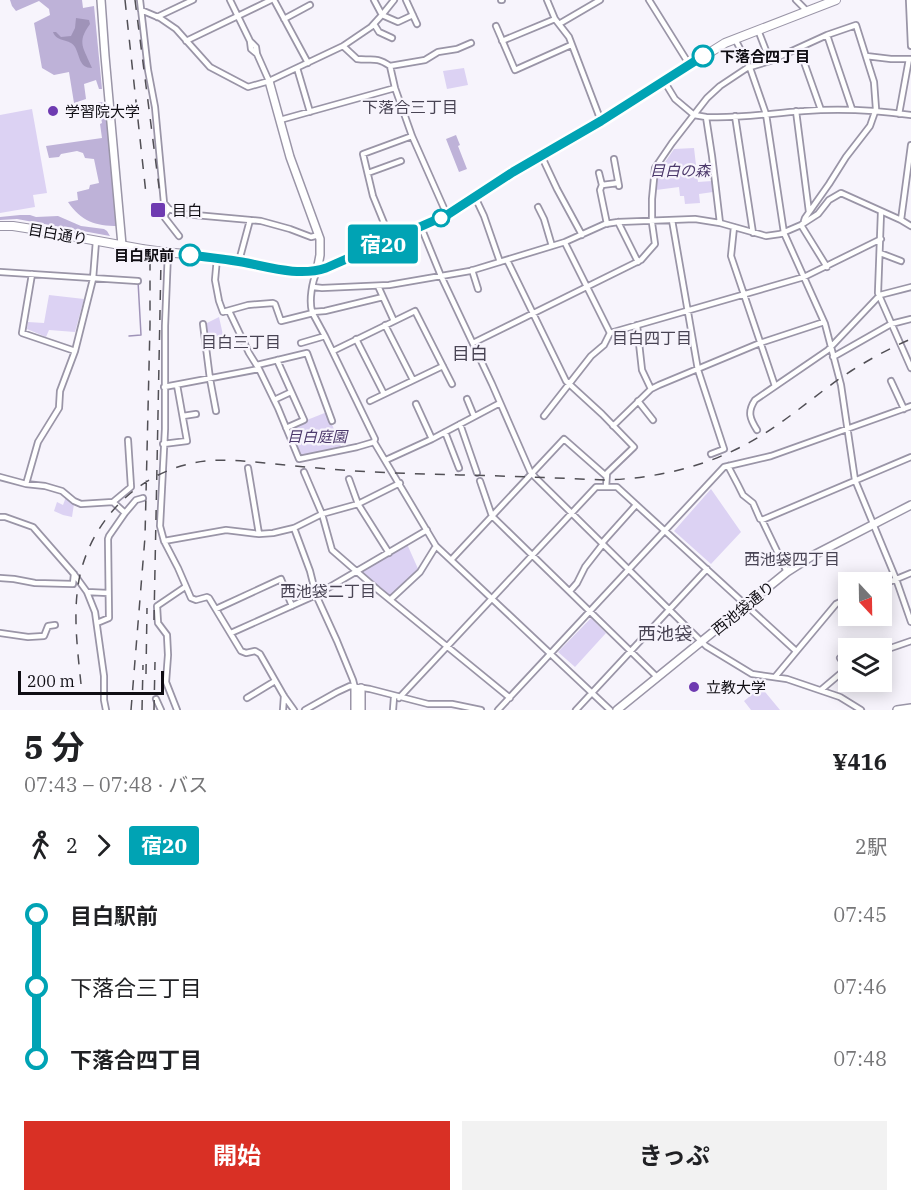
<!DOCTYPE html>
<html lang="ja">
<meta charset="utf-8">
<style>
body{margin:0;font-family:"IBM Plex Serif","Noto Sans JP",serif;background:#f2f2f2;color:#202124;height:100vh;display:flex;flex-direction:column;font-size:22px;white-space:nowrap}
*{box-sizing:border-box;margin:0}
p{font-size:20px;color:#757577}
.icon{flex:none;width:33px;height:33px;fill:none;stroke:currentColor;stroke-width:2;stroke-linecap:round;stroke-linejoin:round}
.map{position:relative;height:710px;overflow:hidden}
.details{display:flex;flex-direction:column;background:#fff;flex:1}
.details>*{flex:none}
.badge{padding:0 12px;border-radius:4px;font-size:21px;line-height:39px}
.needle{width:39px;rotate:158deg}
.controls{position:absolute;left:838px;top:572px;display:grid;gap:12px}
.controls a{display:grid;place-items:center;width:54px;height:54px;border-radius:0px;background:#fff;box-shadow:0 3px 15px #0003;font-size:30px}
.scale{position:absolute;left:18px;bottom:15px;width:146px;box-sizing:border-box;padding-left:6px;border:3px solid #0f0d13;border-top:0;font-size:16px;line-height:21px;white-space:nowrap;color:#0f0d13;-webkit-text-stroke:4px #f7f4fc;paint-order:stroke}
.map>.badge{position:absolute;translate:-50% -50%;box-shadow:0 0 0 3px #fff}
.legs{display:flex;align-items:center;gap:9px;height:66px;padding:0 24px;font-size:20px}
.legs p{margin-inline-start:auto}
.summary{display:flex;align-items:center;justify-content:space-between;height:102px;padding:0 24px}
h1{font-size:33px;font-weight:700;line-height:45px}
.button{display:flex;gap:12px;margin-top:auto;padding:12px 24px}
.button a{flex:1;height:69px;border-radius:0px;background:#d93025;color:#fff;font-size:24px;font-weight:700;line-height:69px;text-align:center}
.button a+a{background:#f2f2f2;color:#202124}
ul{padding:0 24px;list-style:none}
li{display:flex;align-items:center;gap:21px;height:72px;font-size:22px}
li i{display:grid;place-items:center;width:9px;height:100%;margin:0 8px;background:currentColor}
li i::after{content:'';width:15px;height:15px;margin:-8px;border:4px solid;border-radius:50%;background:#fff}
li p{margin-inline-start:auto}
li:first-child i{background:linear-gradient(#0000 50%,currentColor 0)}
li:last-child i{background:linear-gradient(currentColor 50%,#0000 0)}
.map>svg:first-child{display:block}
</style>
<div class="map">
<svg width="911" height="710" viewBox="0 0 911 710">
<rect width="100%" height="100%" fill="#f7f4fc"/>
<path fill="#dcd2f3" d="M464,68L468,85L447,89L443,71Z
M32,109L47,193L33,195L35,207L0,213V115Z
M694,148L698,182L712,181L713,192L699,194L700,203L685,204L684,196H680L679,187L656,190L657,174L674,149Z
M49,295L84,299L75,332L49,330L46,337L27,329L28,322L44,323Z
M219,317L223,335L207,339L205,324Z
M327,412L342,449L299,458L287,428Z
M711,489L741,532L711,564L674,531Z
M66,497L74,504L72,517L63,515L54,511L57,502L63,505Z
M407,544L419,571L390,597L359,572Z
M591,618L606,633L575,667L558,652Z
M761,687L780,710H751L744,701Z"/>
<path fill="#beb2d8" d="M10,0H82L83,8L94,6L102,89H99L96,80L84,84L86,99L74,103L69,72L54,75L42,68L34,23L50,15L49,9L39,1L16,11L12,6Z
M103,102L108,125L118,226C95,226 81,221 68,202L78,200L77,192L89,189L90,185L99,183L94,159L85,158L83,153L77,151L61,154L59,157L49,158L46,146L102,138L100,124L102,123L99,106L97,103Z
M456,135L460,145L458,146L467,169L459,172L446,139Z
M20,215H30L36,217L58,216L81,226L104,229L107,231L110,236L17,219L0,220V217Z"/>
<path fill="#9f93b8" d="M76,18L89,20L90,24C76,43 84,48 92,68C79,68 80,56 75,47C70,38 57,43 53,32H56L61,37L71,36L75,28Z"/>
<g fill="none" stroke-linecap="round" stroke-linejoin="round">
<path stroke="#9f93b8" stroke-width="1.5" d="M129,336L141,335L138,281"/>
<defs>
<path id="street" d="M140,0L148,70L155,107L164,203L169,209L184,214L261,221L290,229L311,237L319,235
M230,0L250,41
M274,0L308,63
M374,0L382,15L398,22L413,15
M406,0L417,24
M501,0H502
M547,0L555,19L569,37L601,121
M649,0L689,64
M796,0L807,11
M909,0L911,46
M141,10L160,18L176,29L210,67L248,87L269,81L343,46L371,27L382,15L394,0
M157,17L193,0
M284,19L310,5
M374,24L379,32L392,38
M559,24L600,0
M496,26L515,70L571,45
M758,30L770,61
M827,35L852,109
M735,39L750,68L766,114L784,233L825,324L841,385L855,480L896,579L911,622
M186,41L271,0
M502,41L555,19
M343,46L357,59C372,61 375,56 390,66L425,60L438,52L457,49L471,43
M799,48L821,110
M257,54L251,49L250,41L256,47L257,54L269,81
M866,56L891,59H911
M390,66L395,88L412,136L447,215
M297,68L310,112
M664,81L675,99L694,115L706,117L712,156L720,223
M796,111L809,212
M899,114L909,59
M735,116L753,233
M706,117C738,119 771,113 804,111C840,108 875,110 911,115
M280,120L395,88
M541,155L557,189L582,235
M614,159L619,186
M368,173L401,161
M599,173L602,185L600,190L607,224
M602,185L618,183
M475,197L484,216L500,262
M538,207L544,219L552,246
M169,209L165,214V218L179,236
M881,212L878,293L911,368
M672,220L698,370L724,449L711,454
M901,220L911,145
M618,222L638,262
M801,225L827,267
M421,227L441,276L492,384L530,471L535,477L706,646L752,674L787,679L840,697L861,710
M734,227L731,256L775,386
M391,240L373,196L363,154L412,136
M565,243L610,333
M168,252L165,326V429L160,526L164,541L178,568L191,598L196,600L207,597L209,598L241,651L246,653L255,651L260,654L284,696L294,710
M880,253L901,261
M217,258L215,280L219,301L223,312L248,305L273,303L275,304L281,321L313,313
M507,260L566,381L602,414L634,447L607,473L606,487
M239,261L250,220
M472,270L478,289
M317,271C312,282 309,300 312,312L325,336L375,439L374,442L436,546L610,710
M0,272L138,281
M32,274L22,333L75,351
M378,286L394,321
M313,287L322,288L389,285L470,271L565,242L605,224L618,222L695,219L720,223L766,236L780,234L801,225L818,214L829,200L841,193L901,220L911,226
M229,311L249,353L259,369L278,408L299,459L357,447L374,442
M312,312L325,311L383,297
M203,324L210,379L216,411
M385,325L413,380
M637,325L642,370L651,389
M610,333L804,277L881,239
M356,339L384,394
M301,343L325,336
M473,343L641,260L655,244L652,223V199L655,168L672,143L707,98L720,86L747,68L770,61L827,35L856,25L874,82L876,109L870,126L846,157L829,184L805,218L804,221V223
M333,351L415,311L452,384
M833,357L891,324L911,319
M277,360L304,420L286,428
M257,365L307,353L332,421
M891,381L904,409
M164,387L259,369
M467,399L474,416
M274,400L291,392
M370,401L443,366
M638,401L653,420
M416,404L432,439
M183,416L196,414
M544,416L591,356L604,345L610,333
M460,424L477,473
M613,426L651,389L659,385L760,343L824,322
M757,430C750,419 747,412 755,400L828,350L880,295L911,287
M445,432L459,468
M163,444L187,441L177,385
M386,460L432,439L500,403
M728,466L738,485L743,495L753,503L760,519L762,520L787,572
M248,468L259,534
M304,472L322,514L332,550L378,590L510,698
M0,477L26,484L45,486L62,491L74,501L81,504L113,502L131,487L128,440
M349,479L358,504L389,553
M480,481L492,516L657,677
M26,484L38,442L59,408L60,391L75,351L93,279L96,241
M125,513L136,500L143,498
M0,517H5L33,527L74,574L87,592L95,612L104,676V700L106,710
M762,520L911,457
M294,528L310,571L316,595L337,641L353,680L355,688
M164,541L226,530L259,534L273,533L294,528L322,514L358,504L400,483
M602,543L636,505
M451,560L564,439L606,476
M0,578L14,579L35,583L73,584L74,574
M882,585L911,573
M570,591L577,583L585,567L603,544
M87,592L108,593
M391,599L420,572L436,546
M216,609L281,579L292,606
M97,623L109,618L108,539L109,536L125,513L113,502
M0,633L28,637L44,636L48,626L55,625
M231,633L316,595L427,530
M882,651L911,641
M775,677L836,604L849,598
M821,690L847,668L840,658
M247,698L275,681
M399,698L596,487H617L796,651
M156,699L161,710
M177,710L166,682L168,655L167,635L158,623L157,606L185,587
M283,710L284,696
M305,710L337,692L350,686L370,689L428,704H452L481,710
M393,710L394,697
M498,710L724,467L771,456L911,406
M576,710L707,569"/>
<path id="secondary" d="M101,0L105,56L122,245
M269,81L290,157L320,239V255L317,271
M355,710V688
M361,710V688
M617,710L787,572L812,556L911,505
M897,710L911,708"/>
<path id="primary" d="M0,226H13L32,229L142,249
M164,252C189,254 214,257 238,261C267,266 297,278 326,268L447,215L513,172L601,121L725,43L836,0"/>
</defs>
<use href="#street" stroke="#9a95a7" stroke-width="8"/>
<use href="#secondary" stroke="#9a95a7" stroke-width="10"/>
<use href="#primary" stroke="#9a95a7" stroke-width="10"/>
<use href="#street" stroke="#fff" stroke-width="4.5"/>
<use href="#secondary" stroke="#fff" stroke-width="7"/>
<use href="#primary" stroke="#fff" stroke-width="8"/>
<path stroke="#514f55" stroke-width="1.5" stroke-dasharray="10 10" stroke-linecap="butt" d="M125,0L146,194
M135,0L160,195
M154,620L161,260
M146,674L147,608
M81,684C78,655 74,623 77,594C83,526 138,468 206,461C225,459 245,461 265,463C295,466 325,469 355,471C390,473 425,474 460,475C509,476 557,478 606,480C661,478 714,465 762,435C793,416 820,391 851,371C870,359 890,348 911,339
M131,710L145,537L150,325V258
M142,710L143,665
M154,710L155,662"/>
<defs>
<path id="primary-bridge" d="M142,249L164,252"/>
</defs>
<use href="#primary-bridge" stroke="#9a95a7" stroke-width="10" stroke-linecap="butt"/>
<use href="#primary-bridge" stroke="#fff" stroke-width="8"/>
</g>
<g fill="none" stroke-linecap="round" stroke-linejoin="round">
<defs>
<path id="line-1" d="M190,255C207,257 224,259 242,262C269,267 299,277 326,268L447,215L513,172L601,121L703,56"/>
</defs>
<use href="#line-1" stroke="#fff" stroke-width="14"/>
<use href="#line-1" stroke="#00a3b4" stroke-width="9"/>
</g>
<g fill="#fff" stroke="#00a3b4" stroke-width="3">
<circle cx="703" cy="56" r="10"/>
<circle cx="441" cy="218" r="8"/>
<circle cx="190" cy="255" r="10"/>
</g>
<g fill="#6e3ab1" stroke="#f7f4fc" stroke-width="2">
<circle cx="53" cy="111" r="6"/>
<rect x="150" y="202" width="16" height="16" rx="3"/>
<circle cx="694" cy="687" r="6"/>
</g>
<g text-anchor="middle" dominant-baseline="central" stroke-width="4.5" stroke-linejoin="round" paint-order="stroke">
<g font-size="15" font-weight="bold" fill="#0f0d13" stroke="#f7f4fc" text-anchor="start">
<text x="720" y="56">下落合四丁目</text>
<text x="174" y="255" text-anchor="end">目白駅前</text>
</g>
<g font-size="15" fill="#0f0d13" stroke="#f7f4fc" text-anchor="start">
<text x="65" y="111">学習院大学</text>
<text x="172" y="210">目白</text>
<text x="706" y="687">立教大学</text>
</g>
<g font-size="15" font-style="italic" fill="#4c396b" stroke="#f7f4fc">
<text x="680" y="170">目白の森</text>
<text x="317" y="436">目白庭園</text>
</g>
<g font-size="15" fill="#0f0d13" stroke="#f7f4fc">
<text transform="translate(58 234) rotate(10)">目白通り</text>
<text transform="translate(743 608) rotate(-39)">西池袋通り</text>
</g>
<g font-size="16" fill="#494454" stroke="#f7f4fc">
<text x="410" y="107">下落合三丁目</text>
<text x="652" y="338">目白四丁目</text>
<text x="241" y="342">目白三丁目</text>
<text x="792" y="559">西池袋四丁目</text>
<text x="328" y="591">西池袋二丁目</text>
</g>
<g font-size="18" fill="#494454" stroke="#f7f4fc">
<text x="470" y="353">目白</text>
<text x="665" y="633">西池袋</text>
</g>
</g>
</svg>
<div class="controls">
<a><svg class="needle" viewBox="-14 -14 28 28"><path d="M0-13l5 13h-10z" fill="#e53935"/><path d="M0 13l5-13h-10z" fill="#757577"/></svg></a>
<a><svg class="icon" aria-label="layers" viewBox="0 0 24 24"><path d="M12 4l9 5-9 5-9-5zM3 14l9 5 9-5"/></svg></a>
</div>
<div class="scale">200 m</div>
<b class="badge" style="left:383px;top:244px;background:#00a3b4;color:#fff">宿20</b>
</div>
<section class="details">
<div class="summary"><div><h1>5 分</h1><p>07:43 – 07:48 · バス</p></div><b>¥416</b></div>
<div class="legs"><svg class="icon" aria-label="walk" viewBox="0 0 24 24"><circle cx="13" cy="4" r="2"/><path d="M13 8l-2 6 4 7M11 14l-3 7M7 12l3-4h3l4 4"/></svg>2<svg class="icon" aria-label="forward" viewBox="0 0 24 24"><path d="M9 5l7 7-7 7"/></svg><b class="badge" style="background:#00a3b4;color:#fff">宿20</b><p>2駅</p></div>
<ul>
<li><i style="color:#00a3b4"></i><b>目白駅前</b><p>07:45</p></li>
<li><i style="color:#00a3b4"></i><span>下落合三丁目</span><p>07:46</p></li>
<li><i style="color:#00a3b4"></i><b>下落合四丁目</b><p>07:48</p></li>
</ul>
<div class="button"><a>開始</a><a>きっぷ</a></div>
</section>
